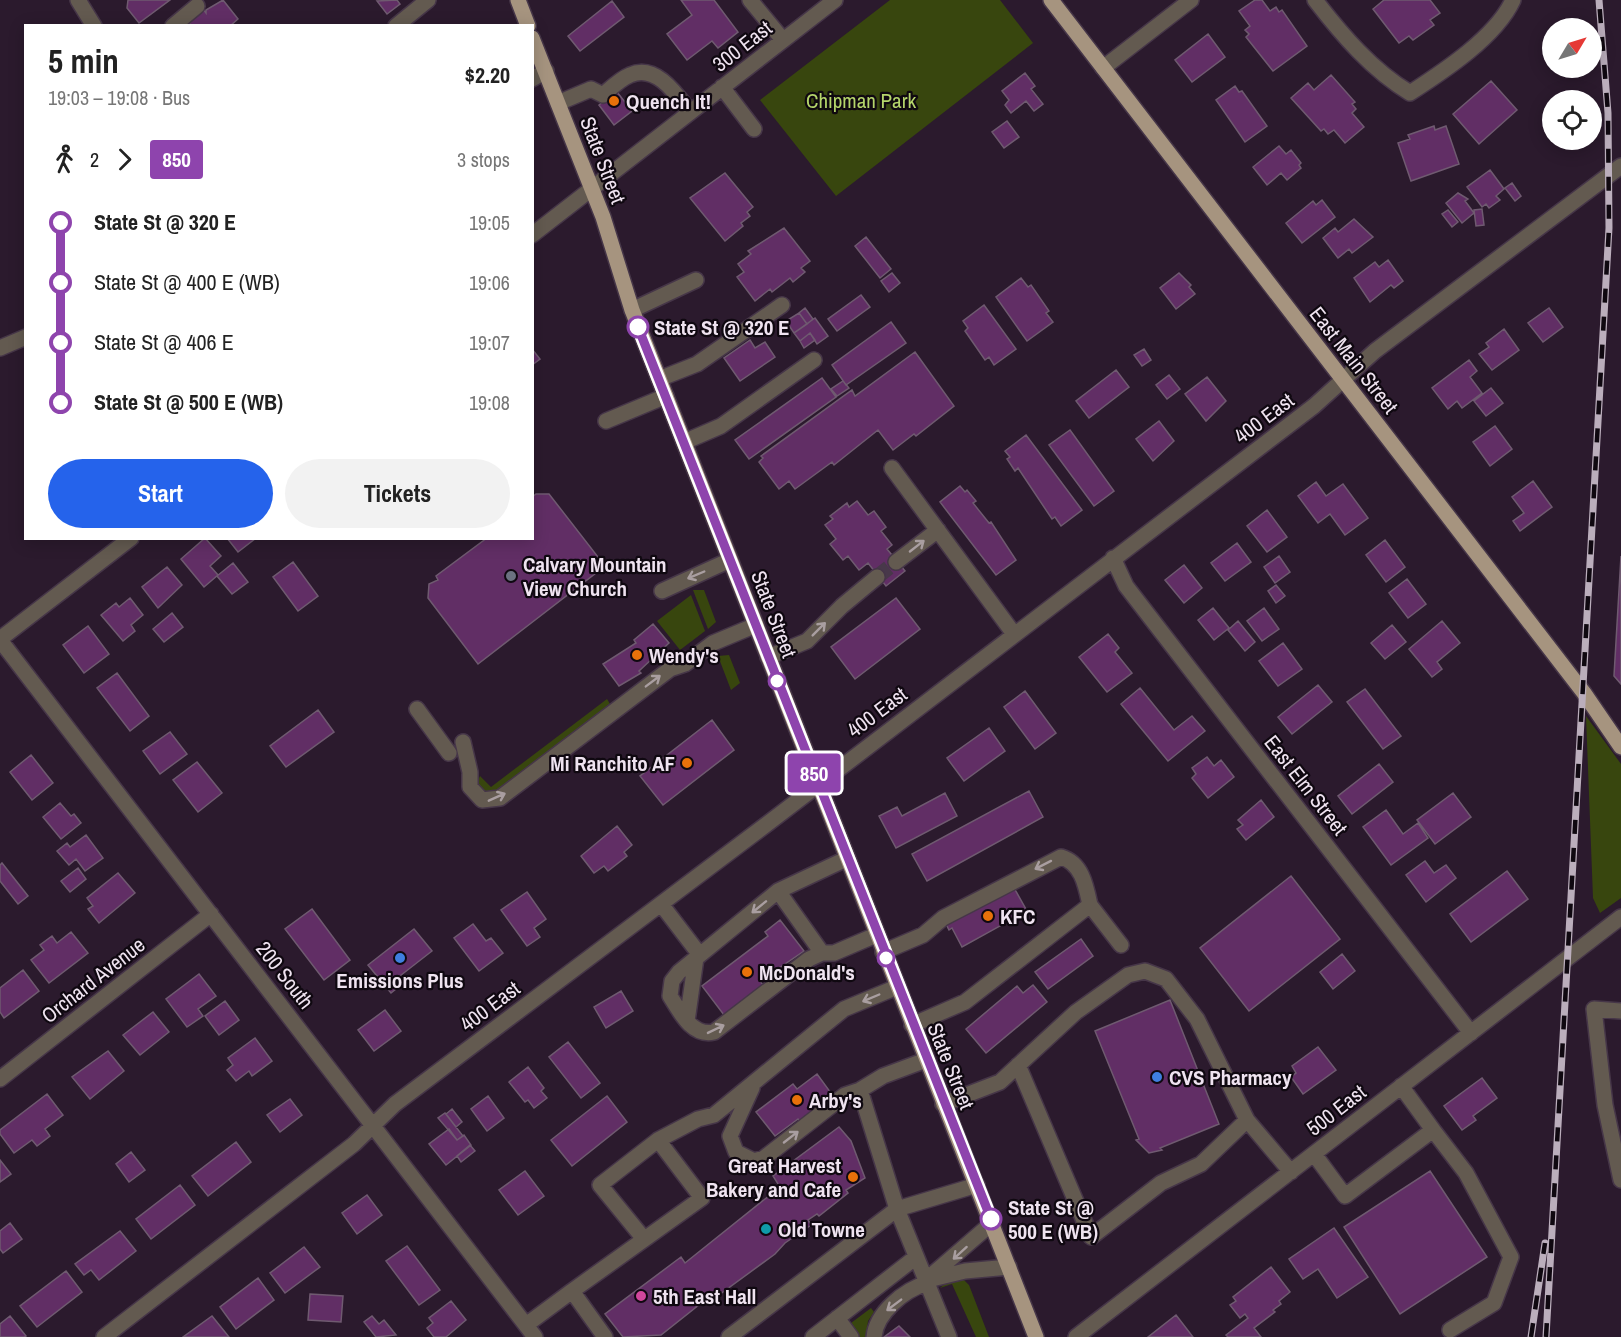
<!DOCTYPE html>
<meta charset="utf-8">
<style>
body{margin:0;font-family:"Archivo Narrow",sans-serif;background:#f2f2f2;color:#222;height:100vh;display:flex;flex-direction:column;font-size:22px;white-space:nowrap}
*{box-sizing:border-box;margin:0}
p{font-size:20px;color:#767676}
.icon{flex:none;width:33px;height:33px;fill:none;stroke:currentColor;stroke-width:2;stroke-linecap:round;stroke-linejoin:round}
.map{position:relative;flex:1;overflow:hidden}
.side{position:absolute;left:24px;top:24px;width:510px;height:516px;display:flex;flex-direction:column;background:#fff;border-radius:0px;box-shadow:0 3px 15px #0003}
.side>*{flex:none}
.badge{padding:0 12px;border-radius:4px;font-size:21px;line-height:39px}
.needle{width:39px;rotate:52deg}
.controls{position:absolute;left:1542px;top:18px;display:grid;gap:12px}
.controls a{display:grid;place-items:center;width:60px;height:60px;border-radius:50%;background:#fff;box-shadow:0 3px 15px #0003;font-size:30px}
.map>.badge{position:absolute;translate:-50% -50%;box-shadow:0 0 0 3px #fff}
.legs{display:flex;align-items:center;gap:9px;height:66px;padding:0 24px;font-size:20px}
.legs p{margin-inline-start:auto}
.headline{display:flex;align-items:center;justify-content:space-between;height:102px;padding:0 24px}
h1{font-size:33px;font-weight:700;line-height:45px}
.action{display:flex;gap:12px;margin-top:auto;padding:12px 24px}
.action a{flex:1;height:69px;border-radius:36px;background:#2563eb;color:#fff;font-size:24px;font-weight:700;line-height:69px;text-align:center}
.action a+a{background:#f2f2f2;color:#222}
ul{padding:0 24px;list-style:none}
li{display:flex;align-items:center;gap:21px;height:60px;font-size:22px}
li i{display:grid;place-items:center;width:9px;height:100%;margin:0 8px;background:currentColor}
li i::after{content:'';width:15px;height:15px;margin:-8px;border:4px solid;border-radius:50%;background:#fff}
li p{margin-inline-start:auto}
li:first-child i{background:linear-gradient(#0000 50%,currentColor 0)}
li:last-child i{background:linear-gradient(currentColor 50%,#0000 0)}
.map>svg:first-child{display:block}
</style>
<div class="map">
<svg width="1621" height="1337" viewBox="0 0 1621 1337">
<rect width="100%" height="100%" fill="#2b1a2d"/>
<path fill="#38460e" d="M890,0H1000L1033,43L836,196L760,100Z
M693,590H704L716,622L708,629Z
M691,595L705,631L680,650L657,621Z
M729,655L740,683L731,690L718,656Z
M607,699L610,704L495,792L486,793L477,783L480,776L491,787Z
M1586,716L1621,764V898L1600,913L1593,898Z
M962,1278L969,1285L989,1337H976L952,1284L940,1288L949,1280Z
M871,1308L874,1312L868,1321L866,1337H860L851,1323Z"/>
<path fill="#612e65" stroke="#6f5a70" stroke-width="1.5" d="M128,0H170L139,23L127,8Z
M223,0L238,19L230,26H191L188,21L203,9L206,13V10Z
M397,0L400,4L387,14L377,1Z
M681,0H714L738,32L718,48L712,41L687,60L667,34L692,15Z
M1255,0H1262L1270,11L1276,7L1279,12L1282,10L1307,46L1273,71L1246,37L1249,34L1245,30L1250,26L1239,11Z
M1384,0H1430L1440,13L1430,20L1434,25L1413,40L1409,36L1399,43L1373,9Z
M612,1L624,17L580,51L568,36Z
M1208,34L1225,57L1192,82L1175,60Z
M1025,73L1035,86L1031,89L1043,104L1034,111L1026,101L1011,113L1005,105L1009,100L1002,91Z
M1331,75L1355,102L1352,104L1356,109L1352,113L1364,127L1345,143L1334,130L1328,134L1324,129L1321,131L1291,98L1308,83L1314,90Z
M1491,81L1517,110L1479,144L1453,114Z
M610,83L632,111L614,125L599,105L607,98Z
M1235,86L1239,92L1242,91L1267,126L1245,142L1216,100Z
M1007,121L1019,137L1004,148L992,132Z
M1434,126L1435,130L1446,126L1459,164L1411,181L1398,143L1410,139L1408,135Z
M1279,146L1286,154L1291,150L1301,163L1299,165L1301,168L1287,180L1281,173L1267,185L1253,167Z
M1490,170L1504,189L1496,196L1500,200L1489,208L1486,204L1482,207L1467,187Z
M725,173L753,207L747,212L750,216L741,223L743,226L725,241L690,198Z
M1512,183L1521,196L1515,201L1505,188Z
M1458,193L1468,199L1465,201L1474,213L1462,223L1446,203Z
M1322,200L1335,217L1302,243L1286,223L1313,201L1316,205Z
M1482,209L1484,225L1476,226L1474,210Z
M1448,210L1458,222L1452,227L1442,214Z
M1354,219L1373,237L1352,253L1349,249L1338,258L1323,238L1335,228L1338,232Z
M784,228L810,261L801,268L805,272L793,282L790,278L772,292L770,289L755,301L737,277L744,272L738,264L751,254L748,251Z
M866,237L891,269L880,278L855,246Z
M1388,260L1403,281L1394,288L1391,285L1370,302L1354,278L1375,262L1379,267Z
M892,273L900,283L889,292L881,281Z
M1179,273L1191,285L1189,287L1195,294L1176,309L1160,288Z
M1021,278L1028,287L1031,285L1049,311L1046,313L1053,322L1027,341L996,297Z
M861,295L870,307L837,331L828,319Z
M984,305L1016,349L994,365L989,357L985,360L965,331L968,328L963,321Z
M805,308L813,319L807,324L799,313Z
M1549,308L1563,327L1543,342L1528,323Z
M799,313L807,324L794,333L786,321Z
M815,318L828,336L817,344L810,333L800,341L794,333Z
M891,322L906,343L846,385L832,365Z
M1504,329L1519,350L1492,370L1479,354L1489,347L1486,343Z
M810,333L815,340L804,348L800,341Z
M750,340L755,348L765,342L775,357L740,381L724,358Z
M532,349L540,359L532,365Z
M1144,349L1151,360L1142,366L1134,355Z
M915,352L954,406L916,436L914,434L893,450L878,430L834,465L832,462L795,489L789,481L779,489L759,462L763,458L761,456L852,390L855,396Z
M1469,360L1477,371L1470,377L1482,393L1462,408L1457,401L1448,409L1432,388Z
M1116,370L1129,387L1089,418L1076,401Z
M1169,375L1180,389L1167,399L1156,385Z
M1207,377L1226,401L1206,421L1185,394Z
M822,378L836,397L749,459L735,440Z
M843,381L849,388L837,396L831,389Z
M1491,388L1503,403L1486,416L1474,401Z
M1159,421L1174,441L1153,461L1136,439Z
M1495,426L1512,449L1490,466L1473,442Z
M1070,430L1114,491L1094,506L1049,445Z
M1026,435L1082,510L1061,526L1055,517L1052,519L1018,468L1015,471L1007,459L1010,457L1005,451Z
M1533,481L1552,507L1520,531L1513,521L1524,513L1512,497Z
M1316,482L1326,496L1343,484L1368,518L1345,535L1330,514L1318,523L1298,496Z
M960,486L965,492L967,490L976,501L973,503L989,523L991,522L1016,560L996,575L940,502Z
M536,494H549L605,566L478,664L428,598L429,584L438,580L436,576L487,538H532V497Z
M857,501L868,515L874,511L886,527L881,531L892,545L887,549L905,571L886,586L868,563L859,570L848,556L843,560L830,544L836,539L825,525L833,519L830,516L847,503L849,507Z
M1267,510L1287,537L1267,552L1247,526Z
M205,538L221,556L210,566L218,575L204,587L181,559Z
M227,538H256L238,552Z
M1385,540L1405,567L1386,582L1366,555Z
M1237,543L1251,562L1225,581L1211,563Z
M1279,556L1290,572L1275,583L1264,567Z
M1621,556V684L1614,676Z
M293,562L318,596L298,611L273,577Z
M233,563L248,582L232,594L217,576Z
M1184,565L1202,588L1184,603L1165,580Z
M167,567L182,585L158,608L142,587Z
M1407,579L1426,604L1408,618L1389,593Z
M1276,585L1285,596L1276,603L1268,591Z
M130,598L143,615L131,625L135,631L123,641L101,615L116,603L119,607Z
M896,598L920,629L855,679L831,647Z
M1213,608L1229,628L1214,640L1198,620Z
M1264,608L1279,629L1262,641L1247,621Z
M172,613L183,627L164,642L153,629Z
M1238,621L1255,642L1245,651L1228,630Z
M1442,621L1460,643L1437,662L1442,669L1432,677L1409,649Z
M653,624L669,643L639,671L641,673L619,686L603,664L636,643L634,640Z
M1392,625L1406,642L1385,659L1371,643Z
M88,626L109,654L84,673L63,645Z
M1108,634L1119,648L1115,652L1132,673L1107,692L1079,657Z
M1283,643L1302,669L1278,686L1259,661Z
M117,673L149,716L130,731L97,688Z
M1318,685L1332,702L1292,734L1278,717Z
M1140,688L1174,730L1192,716L1205,731L1168,761L1121,704Z
M1365,689L1401,736L1383,749L1347,702Z
M1025,691L1056,733L1035,749L1004,707Z
M318,710L334,732L286,767L270,746Z
M712,720L734,750L663,805L640,776Z
M989,728L1005,751L964,781L947,758Z
M170,732L187,754L160,774L143,751Z
M31,755L53,783L32,800L10,772Z
M1207,757L1214,766L1221,760L1234,777L1208,798L1192,778L1196,774L1192,768Z
M197,762L222,793L198,812L173,780Z
M1379,764L1393,782L1352,814L1338,796Z
M1029,791L1043,817L927,881L912,854Z
M945,793L957,816L896,848L879,816L897,807L902,816Z
M1453,793L1471,817L1435,844L1417,820Z
M1261,800L1274,817L1246,840L1237,829L1243,825L1238,820Z
M60,803L71,816L74,814L81,823L61,839L43,817Z
M1386,810L1403,834L1418,823L1428,838L1391,865L1363,827Z
M617,826L632,845L624,852L627,856L608,871L604,866L594,873L581,856Z
M86,835L103,858L85,871L76,859L69,865L57,851L67,843L70,847Z
M1425,861L1434,873L1446,865L1456,878L1426,902L1406,875Z
M2,863L28,896L18,904L0,881V865Z
M78,868L86,879L70,892L61,881Z
M1507,871L1528,899L1471,942L1450,914Z
M118,873L135,893L99,923L88,909L93,906L87,898Z
M1291,876L1340,939L1249,1011L1200,948Z
M1013,886L1027,911L962,947L952,928L949,930L946,924Z
M527,892L546,919L534,928L540,937L527,946L501,910Z
M312,909L350,960L324,980L285,929Z
M780,920L804,951L760,981L763,985L724,1015L702,986L768,936L765,932Z
M473,924L486,941L491,938L503,953L479,971L454,938Z
M414,929L432,951L396,979L401,985L391,993L368,965Z
M71,932L88,953L49,983L31,960L44,950L40,945L52,936L57,943Z
M1081,939L1093,956L1048,989L1035,972Z
M1342,954L1355,971L1333,989L1320,972Z
M23,970L39,991L4,1018L0,1012V988Z
M199,974L216,996L198,1009L203,1016L187,1027L166,999Z
M1033,985L1047,1002L986,1053L966,1029L1017,986L1023,993Z
M621,991L633,1011L606,1028L594,1007Z
M1170,1000L1219,1124L1160,1148L1162,1150L1149,1153L1136,1140L1139,1139L1095,1031Z
M225,1001L239,1020L219,1035L205,1016Z
M385,1010L401,1031L374,1051L358,1030Z
M153,1012L169,1032L140,1055L123,1035Z
M255,1038L272,1061L252,1076L249,1071L236,1081L227,1070L233,1065L228,1058Z
M568,1042L600,1083L581,1098L549,1057Z
M1318,1047L1336,1070L1303,1094L1291,1077L1296,1073L1292,1066Z
M108,1051L124,1071L90,1099L72,1077Z
M528,1067L544,1088L541,1091L547,1098L534,1108L528,1100L525,1102L509,1082Z
M817,1074L831,1093L812,1108L815,1111L800,1122L798,1119L775,1136L756,1112L793,1084L797,1089Z
M1482,1078L1497,1098L1473,1116L1476,1120L1462,1130L1444,1106Z
M47,1094L63,1115L45,1129L50,1136L37,1146L32,1140L14,1153L0,1134V1130Z
M488,1096L504,1118L487,1131L471,1109Z
M607,1096L627,1122L572,1166L551,1140Z
M290,1099L302,1115L280,1132L267,1115Z
M452,1109L462,1122L456,1127L446,1114Z
M445,1113L463,1136L457,1140L438,1118Z
M839,1127L851,1141L865,1178L846,1190L848,1193L819,1216L817,1214L808,1220L811,1225L785,1243L775,1254L712,1300L709,1297L661,1335L623,1337L605,1314L681,1257L685,1263L780,1187L773,1176Z
M449,1129L457,1140L464,1135L471,1145L446,1165L429,1144Z
M236,1142L251,1162L208,1196L192,1176Z
M470,1145L475,1151L461,1162L457,1156Z
M131,1152L145,1170L129,1182L116,1164Z
M0,1160L11,1174L0,1182Z
M525,1171L544,1196L518,1215L499,1190Z
M1430,1171L1487,1257L1400,1314L1344,1227Z
M180,1185L195,1205L151,1239L136,1219Z
M367,1195L382,1215L357,1234L342,1213Z
M10,1223L22,1239L3,1253L0,1249V1231Z
M1334,1228L1368,1277L1337,1298L1318,1269L1303,1279L1289,1259Z
M120,1231L136,1251L99,1280L91,1270L84,1275L75,1264Z
M407,1246L440,1290L419,1305L386,1261Z
M304,1247L320,1267L285,1293L270,1273Z
M1271,1267L1290,1292L1279,1301L1281,1304L1273,1310L1275,1312L1254,1328L1261,1337H1228L1226,1335L1248,1318L1245,1314L1240,1318L1230,1305L1236,1301L1233,1297Z
M66,1271L82,1292L37,1327L20,1306Z
M258,1278L274,1300L236,1329L220,1307Z
M310,1294L343,1296L341,1322L308,1320Z
M451,1301L466,1320L446,1337H434L427,1328L433,1323L429,1318Z
M1176,1315L1193,1337H1148Z
M10,1316L26,1336L24,1337H0V1324Z
M212,1316L229,1337H183Z
M372,1316L379,1324L384,1320L396,1335L376,1337L364,1322Z
M899,1326L910,1337H884Z"/>
<g fill="none" stroke-linecap="round" stroke-linejoin="round">
<path stroke="#48384a" stroke-width="15" stroke-dasharray="15 8" stroke-linecap="butt" d="M877,577L896,562"/>
<defs>
<path id="minor" d="M78,0L94,26
M750,0L783,40
M1315,0C1342,35 1372,70 1410,93C1444,71 1496,37 1513,0
M173,26L197,6
M396,26L428,0
M1103,68L1191,0
M532,79L546,71
M722,87L754,129
M558,103L591,89L603,95C611,88 620,79 630,75C656,63 677,95 690,112
M532,235L835,0
M632,310L696,280
M0,348L26,337
M659,379L697,364L782,305
M606,421L666,396
M684,442L721,426L814,360
M892,468L1014,634
M1113,558L1126,586L1471,1033
M896,562L938,530
M662,591L730,560
M0,639L131,538
M0,640L535,1337
M768,657L807,641L842,606L877,577
M417,709L449,753
M463,742L470,772V787L482,800L500,798L670,669L685,664L713,643L756,625
M846,859L778,891L679,972L672,981L670,996C680,1012 692,1037 714,1032L809,959L822,953H834L876,935
M778,891L822,953
M661,904L700,955
M883,952L923,935L943,918L1061,857C1082,863 1086,886 1090,905
M1621,1011L1594,1009L1605,1105L1621,1180
M687,1021L696,958
M912,1025L965,1002L1090,905L1121,945
M1018,1065L1091,1237L1161,1183L1201,1164L1247,1120
M0,1079L211,914
M752,1088L730,1136L736,1152L754,1161L764,1158L845,1095L860,1090L883,1076L926,1060
M860,1090L897,1209L949,1337
M943,1104L1000,1082L1076,1012L1128,975L1145,971L1166,979L1197,1019L1247,1120L1291,1172
M1433,1130L1466,1173L1511,1257L1494,1303L1450,1330
M1314,1154L1345,1196L1433,1130L1401,1086
M644,1239L600,1185L658,1140
M932,1279L965,1271L1009,1267
M926,1280L992,1223
M572,1291L702,1198L658,1140L698,1119L714,1115L844,1009L897,987
M837,1318L851,1337
M526,1325L572,1291L605,1337
M104,1337L354,1144L395,1104L767,824L1314,406L1375,351L1621,166
M729,1337L897,1209L977,1185
M813,1337L916,1257
M874,1337C876,1313 904,1290 927,1283
M1076,1337L1621,917"/>
<path id="major" d="M518,0L528,26
M1051,0L1584,693L1621,747
M532,38L603,217L632,310L1036,1337"/>
</defs>
<use href="#minor" stroke="#463648" stroke-width="18"/>
<use href="#major" stroke="#463648" stroke-width="18"/>
<use href="#minor" stroke="#635a50" stroke-width="15"/>
<use href="#major" stroke="#a6947f" stroke-width="15"/>
<defs>
<path id="rail" d="M1531,1337L1545,1243
M1546,1337L1609,228L1608,113L1599,0"/>
</defs>
<use href="#rail" stroke="#bbaebc" stroke-width="7"/>
<use href="#rail" stroke="#0f0810" stroke-width="4.5" stroke-dasharray="14" stroke-linecap="butt"/>
</g>
<defs><path id="oneway-shaft" d="M-6 0H5M1.5-3L5.5 0L1.5 3" fill="none" stroke-width="1.6" stroke-linecap="round" stroke-linejoin="round" transform="scale(1.5)"/></defs>
<g stroke="#a99ea0">
<use href="#oneway-shaft" transform="translate(917 546) rotate(-38)"/>
<use href="#oneway-shaft" transform="translate(696 575) rotate(157)"/>
<use href="#oneway-shaft" transform="translate(819 629) rotate(-45)"/>
<use href="#oneway-shaft" transform="translate(653 681) rotate(-37)"/>
<use href="#oneway-shaft" transform="translate(497 797) rotate(-24)"/>
<use href="#oneway-shaft" transform="translate(1043 865) rotate(153)"/>
<use href="#oneway-shaft" transform="translate(759 907) rotate(141)"/>
<use href="#oneway-shaft" transform="translate(871 998) rotate(157)"/>
<use href="#oneway-shaft" transform="translate(716 1029) rotate(-26)"/>
<use href="#oneway-shaft" transform="translate(791 1137) rotate(-38)"/>
<use href="#oneway-shaft" transform="translate(960 1253) rotate(138)"/>
<use href="#oneway-shaft" transform="translate(894 1305) rotate(143)"/>
</g>
<g fill="none" stroke-linecap="round" stroke-linejoin="round">
<defs>
<path id="line-1" d="M638,327L991,1219"/>
</defs>
<use href="#line-1" stroke="#fff" stroke-width="14"/>
<use href="#line-1" stroke="#8e44ad" stroke-width="9"/>
</g>
<g fill="#e8710a" stroke="#0f0810" stroke-width="2">
<circle cx="614" cy="101" r="6"/>
<circle cx="637" cy="655" r="6"/>
<circle cx="687" cy="763" r="6"/>
<circle cx="988" cy="916" r="6"/>
<circle cx="747" cy="972" r="6"/>
<circle cx="797" cy="1100" r="6"/>
<circle cx="853" cy="1177" r="6"/>
</g>
<g fill="#fff" stroke="#8e44ad" stroke-width="3">
<circle cx="638" cy="327" r="10"/>
<circle cx="777" cy="681" r="8"/>
<circle cx="886" cy="958" r="8"/>
<circle cx="991" cy="1219" r="10"/>
</g>
<circle fill="#6b7280" stroke="#0f0810" stroke-width="2" cx="511" cy="576" r="6"/>
<g fill="#3f7fe0" stroke="#0f0810" stroke-width="2">
<circle cx="400" cy="958" r="6"/>
<circle cx="1157" cy="1077" r="6"/>
</g>
<circle fill="#0f9aa8" stroke="#0f0810" stroke-width="2" cx="766" cy="1229" r="6"/>
<circle fill="#d1479c" stroke="#0f0810" stroke-width="2" cx="641" cy="1296" r="6"/>
<g text-anchor="middle" dominant-baseline="central" stroke-width="4.5" stroke-linejoin="round" paint-order="stroke">
<g font-size="21" fill="#efe3f0" stroke="#0f0810">
<text transform="translate(742 46) rotate(-38)">300 East</text>
<text transform="translate(603 160) rotate(69)">State Street</text>
<text transform="translate(1354 360) rotate(52)">East Main Street</text>
<text transform="translate(1264 418) rotate(-37)">400 East</text>
<text transform="translate(774 614) rotate(69)">State Street</text>
<text transform="translate(877 712) rotate(-37)">400 East</text>
<text transform="translate(1306 785) rotate(52)">East Elm Street</text>
<text transform="translate(285 975) rotate(52)">200 South</text>
<text transform="translate(93 980) rotate(-38)">Orchard Avenue</text>
<text transform="translate(490 1006) rotate(-37)">400 East</text>
<text transform="translate(951 1066) rotate(68)">State Street</text>
<text transform="translate(1336 1110) rotate(-38)">500 East</text>
</g>
<g font-size="21" fill="#b5d56b" stroke="#0f0810">
<text x="861" y="100">Chipman Park</text>
</g>
<g font-size="21" font-weight="bold" fill="#efe3f0" stroke="#0f0810" text-anchor="start">
<text x="626" y="101">Quench It!</text>
<text x="523" y="564">Calvary Mountain<tspan x="523" dy="24">View Church</tspan></text>
<text x="649" y="655">Wendy's</text>
<text x="675" y="763" text-anchor="end">Mi Ranchito AF</text>
<text x="1000" y="916">KFC</text>
<text x="759" y="972">McDonald's</text>
<text x="400" y="980" text-anchor="middle">Emissions Plus</text>
<text x="1169" y="1077">CVS Pharmacy</text>
<text x="809" y="1100">Arby's</text>
<text x="841" y="1165" text-anchor="end">Great Harvest<tspan x="841" dy="24">Bakery and Cafe</tspan></text>
<text x="778" y="1229">Old Towne</text>
<text x="653" y="1296">5th East Hall</text>
</g>
<g font-size="21" font-weight="bold" fill="#efe3f0" stroke="#0f0810" text-anchor="start">
<text x="654" y="327">State St @ 320 E</text>
<text x="1008" y="1207">State St @<tspan x="1008" dy="24">500 E (WB)</tspan></text>
</g>
</g>
</svg>
<div class="controls">
<a><svg class="needle" viewBox="-14 -14 28 28"><path d="M0-13l5 13h-10z" fill="#e53935"/><path d="M0 13l5-13h-10z" fill="#767676"/></svg></a>
<a><svg class="icon" aria-label="locate" viewBox="0 0 24 24"><circle cx="12" cy="12" r="6"/><path d="M12 2v4M12 18v4M2 12h4M18 12h4"/></svg></a>
</div>
<b class="badge" style="left:814px;top:773px;background:#8e44ad;color:#fff">850</b>
<section class="side">
<div class="headline"><div><h1>5 min</h1><p>19:03 – 19:08 · Bus</p></div><b>$2.20</b></div>
<div class="legs"><svg class="icon" aria-label="walk" viewBox="0 0 24 24"><circle cx="13" cy="4" r="2"/><path d="M13 8l-2 6 4 7M11 14l-3 7M7 12l3-4h3l4 4"/></svg>2<svg class="icon" aria-label="forward" viewBox="0 0 24 24"><path d="M9 5l7 7-7 7"/></svg><b class="badge" style="background:#8e44ad;color:#fff">850</b><p>3 stops</p></div>
<ul>
<li><i style="color:#8e44ad"></i><b>State St @ 320 E</b><p>19:05</p></li>
<li><i style="color:#8e44ad"></i><span>State St @ 400 E (WB)</span><p>19:06</p></li>
<li><i style="color:#8e44ad"></i><span>State St @ 406 E</span><p>19:07</p></li>
<li><i style="color:#8e44ad"></i><b>State St @ 500 E (WB)</b><p>19:08</p></li>
</ul>
<div class="action"><a>Start</a><a>Tickets</a></div>
</section>
</div>
